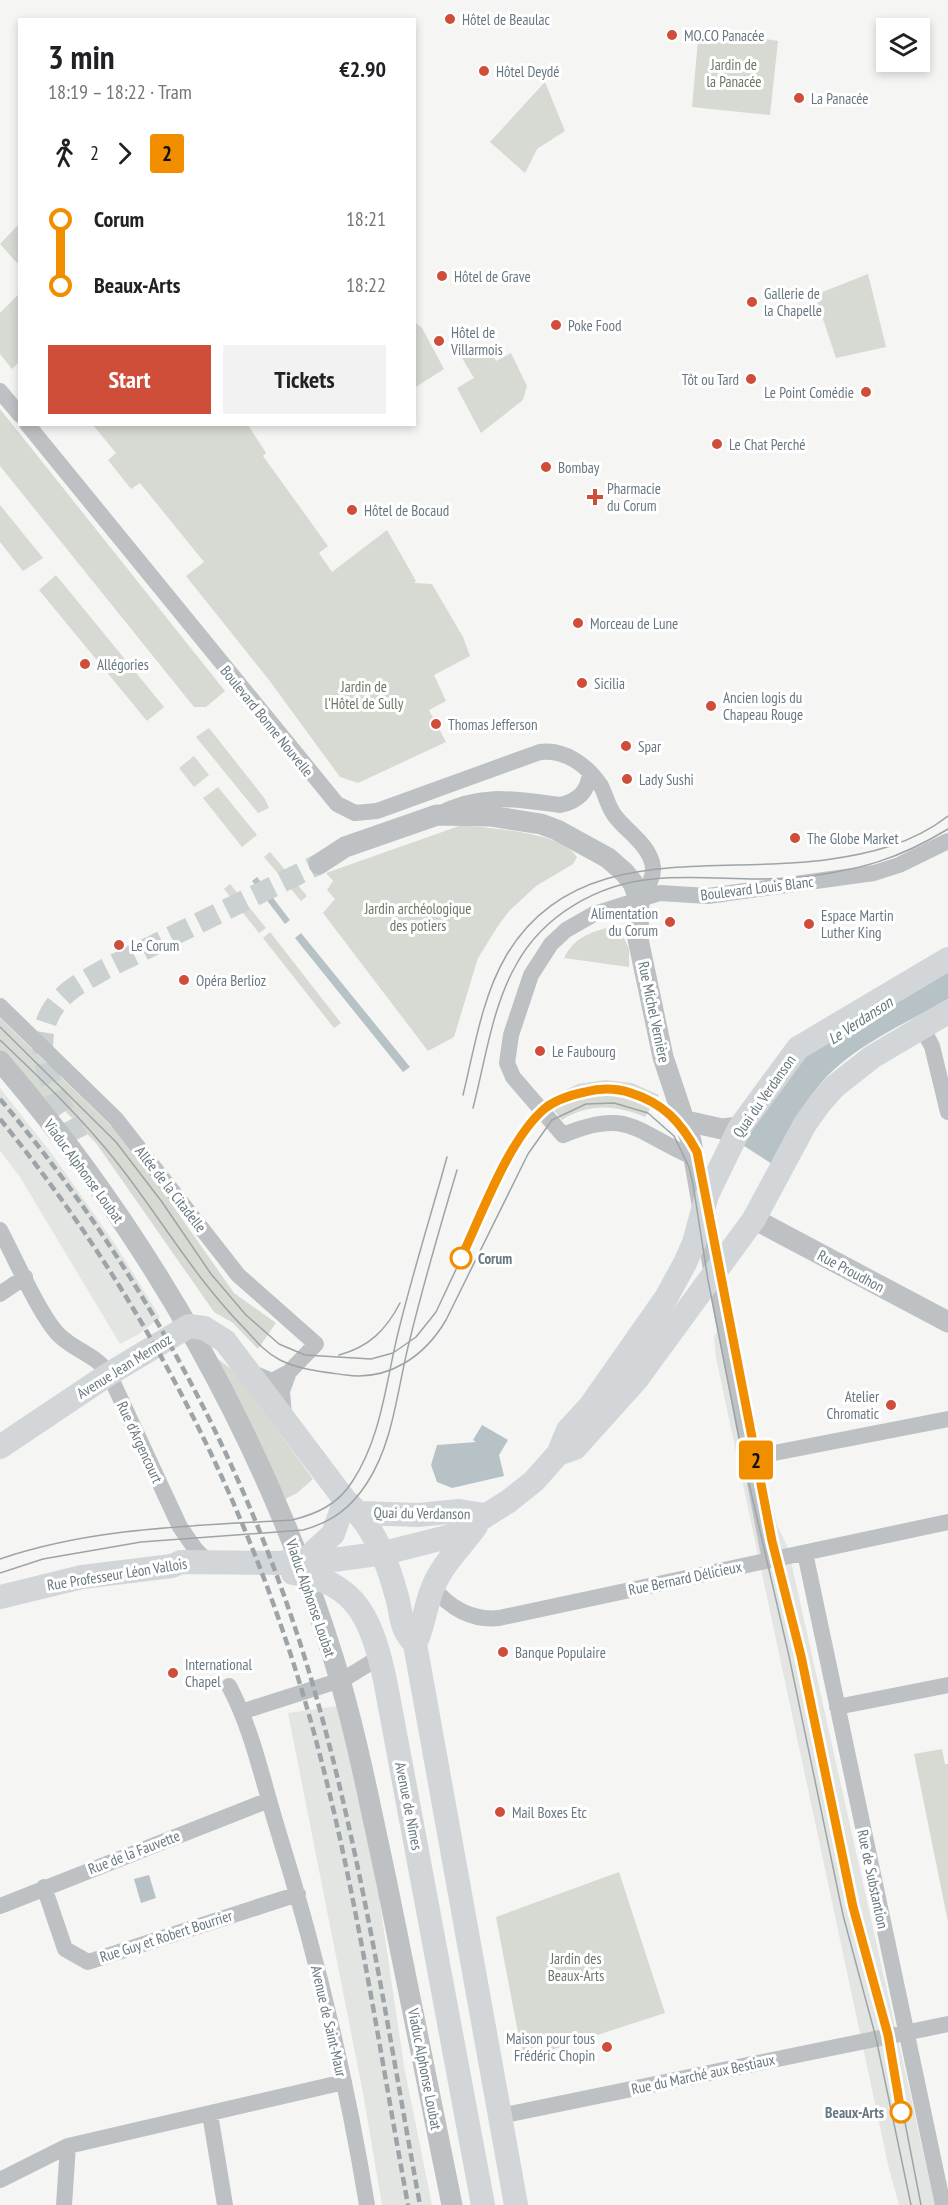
<!DOCTYPE html>
<meta charset="utf-8">
<style>
body{margin:0;font-family:"PT Sans Narrow",sans-serif;background:#f2f2f2;color:#202124;height:100vh;display:flex;flex-direction:column;font-size:22px;white-space:nowrap}
*{box-sizing:border-box;margin:0}
p{font-size:20px;color:#757577}
.icon{flex:none;width:33px;height:33px;fill:none;stroke:currentColor;stroke-width:2;stroke-linecap:round;stroke-linejoin:round}
.map{position:relative;flex:1;overflow:hidden}
.sheet{position:absolute;left:18px;top:18px;width:398px;height:408px;display:flex;flex-direction:column;background:#fff;border-radius:0px;box-shadow:0 3px 9px #0003}
.sheet>*{flex:none}
.badge{padding:0 12px;border-radius:4px;font-size:21px;line-height:39px}
.tools{position:absolute;left:876px;top:18px;display:grid;gap:12px}
.tools a{display:grid;place-items:center;width:54px;height:54px;border-radius:0px;background:#fff;box-shadow:0 3px 9px #0003;font-size:30px}
.map>.badge{position:absolute;translate:-50% -50%;box-shadow:0 0 0 3px #fff}
.legs{display:flex;align-items:center;gap:9px;height:66px;padding:0 30px;font-size:20px}
.legs p{margin-inline-start:auto}
.headline{display:flex;align-items:center;justify-content:space-between;height:102px;padding:0 30px}
h1{font-size:33px;font-weight:600;line-height:45px}
.button{display:flex;gap:12px;margin-top:auto;padding:12px 30px}
.button a{flex:1;height:69px;border-radius:0px;background:#cf4e39;color:#fff;font-size:24px;font-weight:600;line-height:69px;text-align:center}
.button a+a{background:#f2f2f2;color:#202124}
ul{padding:0 30px;list-style:none}
li{display:flex;align-items:center;gap:21px;height:66px;font-size:22px}
li i{display:grid;place-items:center;width:9px;height:100%;margin:0 8px;background:currentColor}
li i::after{content:'';width:15px;height:15px;margin:-8px;border:4px solid;border-radius:50%;background:#fff}
li p{margin-inline-start:auto}
li:first-child i{background:linear-gradient(#0000 50%,currentColor 0)}
li:last-child i{background:linear-gradient(currentColor 50%,#0000 0)}
.map>svg:first-child{display:block}
</style>
<div class="map">
<svg width="948" height="2205" viewBox="0 0 948 2205">
<rect width="100%" height="100%" fill="#f5f5f3"/>
<path fill="#e3e5e3" d="M0,1088L52,1154L115,1244L160,1317L139,1334L120,1344L20,1177L0,1151Z
M733,1303L763,1466L777,1525L788,1548L935,2205H899L889,2169L716,1358L714,1337Z
M345,1705L373,1857L404,2066L432,2205H382L363,2093L288,1713Z"/>
<path fill="#d6dad2" d="M699,29L778,41L770,115L692,107Z
M545,82L565,131L537,149L525,173L490,142Z
M19,224V261L17,263L0,244Z
M868,274L886,347L836,358L815,295Z
M19,294V362L12,369L0,354V313Z
M414,321L422,328L444,369L414,388Z
M486,344L496,361L511,353L527,386L523,400L481,433L457,388L474,378L462,358Z
M0,409L225,691L206,707H194L0,466Z
M93,425H248L266,453L263,456L328,546L319,553L332,572L387,530L416,581L414,583L432,584L463,637L470,656L434,675L446,701L429,710L446,742L358,783L340,777L269,680L186,576L204,562L140,483L131,489L108,460L116,453Z
M0,505L43,558L23,571L0,542Z
M56,575L164,707L147,721L39,590Z
M209,728L265,799L269,808L258,813L196,737Z
M194,756L209,775L194,787L179,768Z
M218,787L257,835L242,847L203,798Z
M462,825C490,829 561,831 577,857L573,864L536,886L509,911L498,926L478,958L454,1037L428,1051L323,913L335,899L327,890L333,881L326,873Z
M270,852L307,896L301,901L264,857Z
M230,884L266,928L259,933L224,889Z
M618,925L629,949V967L564,958C575,935 595,931 618,925Z
M270,932L341,1023L334,1028L263,938Z
M0,1018L114,1129L159,1186L234,1293L276,1323L258,1349L233,1323L214,1312L96,1143L65,1111L54,1120L0,1056Z
M605,1080L632,1083L659,1095L645,1117C616,1105 589,1103 562,1120L546,1100L578,1084Z
M210,1353L234,1371L313,1479L297,1493L281,1501Z
M942,1749L945,1764H948V1922L914,1754Z
M619,1872L665,2013L523,2059L496,1917Z"/>
<path fill="#b6c2c6" d="M257,877L290,920L285,924L252,881Z
M301,933L410,1067L403,1072L295,938Z
M948,966V999C902,1026 842,1050 812,1095C797,1116 785,1141 772,1164L741,1144L796,1065L821,1044Z
M482,1425L508,1440L499,1455L504,1476L452,1488L437,1482L431,1465L437,1445L476,1442L473,1440Z
M149,1875L156,1898L141,1903L134,1879Z"/>
<g fill="none" stroke-linecap="round" stroke-linejoin="round">
<path stroke="#cbd0d0" stroke-width="21" stroke-dasharray="21 10" stroke-linecap="butt" d="M78,1139C54,1090 15,1031 73,988C83,981 95,975 105,969L319,864"/>
<path stroke="#bdc1c4" stroke-width="16" d="M0,391L20,415
M27,424L337,804L355,813L377,811L540,752C565,749 587,765 601,786C606,796 608,807 615,816C627,832 650,845 653,867C654,880 645,889 639,899
M439,814C481,792 515,799 560,805C579,801 588,791 590,773
M0,1006L116,1119L238,1275L316,1344L289,1372
M922,1028L932,1046L948,1112
M693,1157C636,1133 630,1107 563,1135L513,1077L507,1063L511,1035L531,975L551,944L566,930L594,914L660,893L708,896L874,873L899,865L948,841
M0,1230C14,1256 40,1316 59,1335C75,1351 97,1355 109,1374L180,1527L196,1550L212,1566
M714,1272L770,1560
M0,1294L25,1277
M251,1372L272,1381L289,1372L282,1391L284,1416
M748,1453L755,1456L769,1454L948,1419
M805,1553L943,2205
M433,1587C449,1608 473,1621 499,1618L948,1522
M229,1686C252,1729 262,1778 276,1824C315,1949 346,2076 367,2205
M837,1707L948,1685
M241,1712L344,1679L380,1657
M44,1887L65,1949L88,1962L298,1894
M0,1906L269,1800
M210,2114L225,2205
M500,2116L948,2024
M0,2180L68,2146L344,2082
M64,2205L68,2146"/>
<path stroke="#bdc1c4" stroke-width="21" d="M319,864L345,847L437,815L490,816L541,824L557,830L608,858L624,872L633,883L639,899L638,939L663,1057L691,1141L714,1272
M0,1061C149,1234 266,1441 334,1660C356,1731 370,1806 386,1879C408,1988 430,2096 452,2205
M686,1121L722,1129L740,1127
M754,1219L948,1322"/>
<path stroke="#d2d6d9" stroke-width="24" d="M0,1447L109,1374L189,1326L204,1328L225,1341L345,1500C374,1526 387,1560 397,1597C403,1619 399,1626 415,1644L516,2205
M558,1454L575,1448L637,1379L661,1346L754,1219L805,1124L820,1103L834,1087L872,1057L948,1012
M360,1513L418,1515L459,1511L485,1515
M308,1557L333,1534L345,1500
M293,1573C358,1581 372,1622 385,1680L483,2205
M0,1597L82,1577L172,1566L181,1562L281,1563L308,1557L319,1562L384,1553L455,1535L509,1501L534,1481L558,1454L568,1430L591,1405L666,1298L685,1263L694,1243L707,1195L740,1127L798,1048L948,959
M415,1644C424,1626 425,1606 433,1587C443,1563 461,1547 476,1526"/>
<path stroke="#9da4a8" stroke-width="1.5" d="M0,1027L116,1142L162,1202L211,1274L246,1315L279,1344L305,1355L371,1359L393,1353L416,1337L436,1312L513,1148L543,1110L555,1102L596,1089L621,1090L661,1106L682,1125L701,1164L737,1368L773,1541L801,1656L853,1907L888,2035L921,2205
M0,1040C41,1079 84,1120 119,1165C162,1220 196,1280 246,1330C256,1341 266,1353 280,1360C300,1370 324,1372 346,1375C389,1381 425,1356 446,1320L528,1154L552,1120L586,1104L614,1103L648,1113L674,1136L689,1167L693,1184L708,1280L742,1453L789,1656L843,1915L876,2038L911,2205
M463,1095C474,1050 482,997 506,956C574,840 713,875 825,860C869,854 912,844 948,816
M473,1108C485,1062 492,1007 516,965C543,915 598,884 653,879C702,874 754,883 803,877C860,870 899,859 948,829
M339,1355C369,1347 386,1330 400,1303
M0,1559C94,1527 194,1526 292,1520C317,1514 338,1504 352,1482C382,1437 386,1380 399,1329C413,1272 431,1215 447,1157
M0,1573L43,1559L141,1542L303,1530C332,1522 351,1508 367,1483C394,1441 397,1390 409,1343C423,1285 440,1227 457,1170"/>
<path stroke="#9da4a8" stroke-width="4.5" stroke-dasharray="9 4.5" stroke-linecap="butt" d="M0,1099C147,1273 257,1483 318,1703C364,1867 389,2037 420,2205
M0,1119C140,1291 243,1489 305,1701C353,1865 377,2037 408,2205"/>
</g>
<g fill="none" stroke-linecap="round" stroke-linejoin="round">
<defs>
<path id="line-1" d="M461,1258C482,1214 508,1141 543,1110C554,1100 571,1095 585,1092C600,1088 616,1088 631,1093C663,1103 681,1122 697,1152L772,1541L801,1656L853,1907L888,2035L901,2112"/>
</defs>
<use href="#line-1" stroke="#fff" stroke-width="14"/>
<use href="#line-1" stroke="#f18e00" stroke-width="9"/>
</g>
<g fill="#cf4e39" stroke="#fff" stroke-width="2">
<circle cx="450" cy="19" r="6"/>
<circle cx="672" cy="35" r="6"/>
<circle cx="484" cy="71" r="6"/>
<circle cx="799" cy="98" r="6"/>
<circle cx="442" cy="276" r="6"/>
<circle cx="752" cy="302" r="6"/>
<circle cx="556" cy="325" r="6"/>
<circle cx="439" cy="341" r="6"/>
<circle cx="751" cy="379" r="6"/>
<circle cx="866" cy="392" r="6"/>
<circle cx="717" cy="444" r="6"/>
<circle cx="546" cy="467" r="6"/>
<path d="M592 488h6v6h6v6h-6v6h-6v-6h-6v-6h6z"/>
<circle cx="352" cy="510" r="6"/>
<circle cx="578" cy="623" r="6"/>
<circle cx="85" cy="664" r="6"/>
<circle cx="582" cy="683" r="6"/>
<circle cx="711" cy="706" r="6"/>
<circle cx="436" cy="724" r="6"/>
<circle cx="626" cy="746" r="6"/>
<circle cx="627" cy="779" r="6"/>
<circle cx="795" cy="838" r="6"/>
<circle cx="670" cy="922" r="6"/>
<circle cx="809" cy="924" r="6"/>
<circle cx="119" cy="945" r="6"/>
<circle cx="184" cy="980" r="6"/>
<circle cx="540" cy="1051" r="6"/>
<circle cx="891" cy="1405" r="6"/>
<circle cx="503" cy="1652" r="6"/>
<circle cx="173" cy="1673" r="6"/>
<circle cx="500" cy="1812" r="6"/>
<circle cx="607" cy="2047" r="6"/>
</g>
<g fill="#fff" stroke="#f18e00" stroke-width="3">
<circle cx="461" cy="1258" r="10"/>
<circle cx="901" cy="2112" r="10"/>
</g>
<g text-anchor="middle" dominant-baseline="central" stroke-width="6" stroke-linejoin="round" paint-order="stroke">
<g font-size="15" fill="#687880" stroke="#fff" text-anchor="start">
<text x="462" y="19">Hôtel de Beaulac</text>
<text x="684" y="35">MO.CO Panacée</text>
<text x="496" y="71">Hôtel Deydé</text>
<text x="811" y="98">La Panacée</text>
<text x="454" y="276">Hôtel de Grave</text>
<text x="764" y="293">Gallerie de<tspan x="764" dy="17">la Chapelle</tspan></text>
<text x="568" y="325">Poke Food</text>
<text x="451" y="332">Hôtel de<tspan x="451" dy="17">Villarmois</tspan></text>
<text x="739" y="379" text-anchor="end">Tôt ou Tard</text>
<text x="854" y="392" text-anchor="end">Le Point Comédie</text>
<text x="729" y="444">Le Chat Perché</text>
<text x="558" y="467">Bombay</text>
<text x="607" y="488">Pharmacie<tspan x="607" dy="17">du Corum</tspan></text>
<text x="364" y="510">Hôtel de Bocaud</text>
<text x="590" y="623">Morceau de Lune</text>
<text x="97" y="664">Allégories</text>
<text x="594" y="683">Sicilia</text>
<text x="723" y="697">Ancien logis du<tspan x="723" dy="17">Chapeau Rouge</tspan></text>
<text x="448" y="724">Thomas Jefferson</text>
<text x="638" y="746">Spar</text>
<text x="639" y="779">Lady Sushi</text>
<text x="807" y="838">The Globe Market</text>
<text x="658" y="913" text-anchor="end">Alimentation<tspan x="658" dy="17">du Corum</tspan></text>
<text x="821" y="915">Espace Martin<tspan x="821" dy="17">Luther King</tspan></text>
<text x="131" y="945">Le Corum</text>
<text x="196" y="980">Opéra Berlioz</text>
<text x="552" y="1051">Le Faubourg</text>
<text x="879" y="1396" text-anchor="end">Atelier<tspan x="879" dy="17">Chromatic</tspan></text>
<text x="515" y="1652">Banque Populaire</text>
<text x="185" y="1664">International<tspan x="185" dy="17">Chapel</tspan></text>
<text x="512" y="1812">Mail Boxes Etc</text>
<text x="595" y="2038" text-anchor="end">Maison pour tous<tspan x="595" dy="17">Frédéric Chopin</tspan></text>
</g>
<g font-size="15" fill="#6b7866" stroke="#fff">
<text x="734" y="64">Jardin de<tspan x="734" dy="17">la Panacée</tspan></text>
<text x="364" y="686">Jardin de<tspan x="364" dy="17">l'Hôtel de Sully</tspan></text>
<text x="418" y="908">Jardin archéologique<tspan x="418" dy="17">des potiers</tspan></text>
<text x="576" y="1958">Jardin des<tspan x="576" dy="17">Beaux-Arts</tspan></text>
</g>
<g font-size="15" fill="#687880" stroke="#fff">
<text transform="translate(267 721) rotate(51)">Boulevard Bonne Nouvelle</text>
<text transform="translate(757 888) rotate(-7)">Boulevard Louis Blanc</text>
<text transform="translate(654 1012) rotate(78)">Rue Michel Vernière</text>
<text transform="translate(764 1096) rotate(-55)">Quai du Verdanson</text>
<text transform="translate(84 1171) rotate(54)">Viaduc Alphonse Loubat</text>
<text transform="translate(171 1189) rotate(52)">Allée de la Citadelle</text>
<text transform="translate(851 1271) rotate(28)">Rue Proudhon</text>
<text transform="translate(124 1366) rotate(-32)">Avenue Jean Mermoz</text>
<text transform="translate(140 1442) rotate(65)">Rue d'Argencourt</text>
<text transform="translate(422 1513) rotate(1)">Quai du Verdanson</text>
<text transform="translate(117 1574) rotate(-9)">Rue Professeur Léon Vallois</text>
<text transform="translate(685 1578) rotate(-12)">Rue Bernard Délicieux</text>
<text transform="translate(311 1598) rotate(71)">Viaduc Alphonse Loubat</text>
<text transform="translate(409 1806) rotate(79)">Avenue de Nîmes</text>
<text transform="translate(134 1852) rotate(-21)">Rue de la Fauvette</text>
<text transform="translate(873 1879) rotate(78)">Rue de Substantion</text>
<text transform="translate(166 1936) rotate(-18)">Rue Guy et Robert Bourrier</text>
<text transform="translate(329 2021) rotate(77)">Avenue de Saint-Maur</text>
<text transform="translate(425 2069) rotate(79)">Viaduc Alphonse Loubat</text>
<text transform="translate(703 2074) rotate(-12)">Rue du Marché aux Bestiaux</text>
</g>
<g font-size="15" font-weight="bold" fill="#687880" stroke="#fff" text-anchor="start">
<text x="478" y="1258">Corum</text>
<text x="884" y="2112" text-anchor="end">Beaux-Arts</text>
</g>
<g font-size="16" font-style="italic" fill="#63787d" stroke="#fff">
<text transform="translate(860 1020) rotate(-33)">Le Verdanson</text>
</g>
</g>
</svg>
<div class="tools">
<a><svg class="icon" aria-label="layers" viewBox="0 0 24 24"><path d="M12 4l9 5-9 5-9-5zM3 14l9 5 9-5"/></svg></a>
</div>
<b class="badge" style="left:756px;top:1460px;background:#f18e00;color:#111">2</b>
<section class="sheet">
<div class="headline"><div><h1>3 min</h1><p>18:19 – 18:22 · Tram</p></div><b>€2.90</b></div>
<div class="legs"><svg class="icon" aria-label="walk" viewBox="0 0 24 24"><circle cx="13" cy="4" r="2"/><path d="M13 8l-2 6 4 7M11 14l-3 7M7 12l3-4h3l4 4"/></svg>2<svg class="icon" aria-label="forward" viewBox="0 0 24 24"><path d="M9 5l7 7-7 7"/></svg><b class="badge" style="background:#f18e00;color:#111">2</b></div>
<ul>
<li><i style="color:#f18e00"></i><b>Corum</b><p>18:21</p></li>
<li><i style="color:#f18e00"></i><b>Beaux-Arts</b><p>18:22</p></li>
</ul>
<div class="button"><a>Start</a><a>Tickets</a></div>
</section>
</div>
